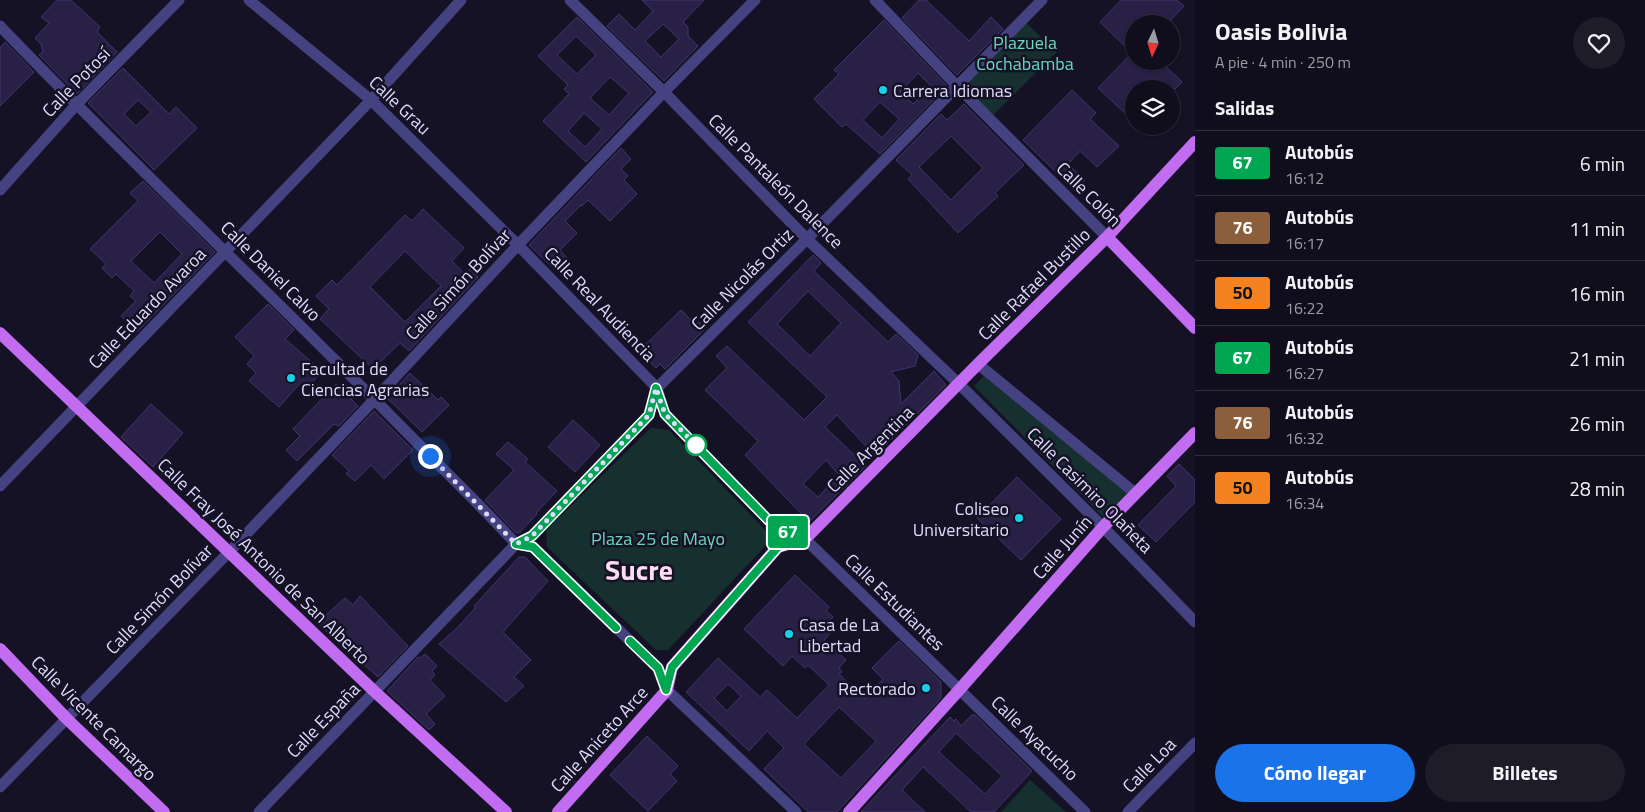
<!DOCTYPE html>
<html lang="es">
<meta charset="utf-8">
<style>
body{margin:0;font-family:"Titillium Web",sans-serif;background:#1e1c29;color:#f1f3f6;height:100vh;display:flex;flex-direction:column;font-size:19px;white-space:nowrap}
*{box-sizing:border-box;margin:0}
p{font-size:16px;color:#9c9ca3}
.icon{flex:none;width:28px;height:28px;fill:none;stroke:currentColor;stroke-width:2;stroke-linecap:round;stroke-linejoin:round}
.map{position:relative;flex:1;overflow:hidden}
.panel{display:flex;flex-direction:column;background:#100e1c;width:450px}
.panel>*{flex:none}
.badge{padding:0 10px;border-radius:4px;font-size:18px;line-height:32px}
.needle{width:32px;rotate:184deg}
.controls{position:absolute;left:1125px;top:15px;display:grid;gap:10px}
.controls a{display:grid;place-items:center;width:55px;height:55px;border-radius:50%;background:#100e1c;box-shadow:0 1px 4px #0004,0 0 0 1px #302e3b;font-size:25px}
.you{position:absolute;width:25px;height:25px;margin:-12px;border:4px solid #fff;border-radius:50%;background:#1a73e8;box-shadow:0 0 0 8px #1a73e833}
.map>.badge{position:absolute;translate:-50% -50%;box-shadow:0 0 0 2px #fff}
h2{padding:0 20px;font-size:19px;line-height:45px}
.round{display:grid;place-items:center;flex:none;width:52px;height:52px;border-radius:26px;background:#1e1c29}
.overview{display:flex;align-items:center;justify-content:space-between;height:85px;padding:0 20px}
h1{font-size:24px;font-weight:700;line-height:38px}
.action{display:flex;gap:10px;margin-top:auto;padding:10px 20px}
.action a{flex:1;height:58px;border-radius:30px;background:#1a73e8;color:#fff;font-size:20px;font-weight:700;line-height:58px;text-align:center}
.action a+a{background:#1e1c29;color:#f1f3f6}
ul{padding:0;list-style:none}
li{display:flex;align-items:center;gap:15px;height:65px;padding:0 20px;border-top:1px solid #302e3b}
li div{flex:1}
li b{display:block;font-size:19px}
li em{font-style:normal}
li .badge{min-width:55px;font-weight:700;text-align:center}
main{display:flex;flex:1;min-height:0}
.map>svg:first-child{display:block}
</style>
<main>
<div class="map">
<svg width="1195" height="812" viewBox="0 0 1195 812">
<rect width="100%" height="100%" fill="#161226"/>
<path fill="#16302f" d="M1024,21L1057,52L992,116L964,89L966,82Z
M984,376L1126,492V497L1104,518L974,386Z
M651,428L669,430L768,533L766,545L668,650H656L547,547L546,530Z
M1030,780L1066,812H1001Z"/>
<path fill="#282045" stroke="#41346f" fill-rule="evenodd" d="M57,0H71L100,27L97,32L117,52L77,94L39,55L43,52L41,44L35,38L49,23L41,17Z
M642,0H704L683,22L688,27V36L698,46L664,81L607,26L619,14L635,30L653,11ZM663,24L679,39L661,57L645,41Z
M919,0H926L969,41L991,17L1003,29L957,75L902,18Z
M1121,0H1177L1184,6L1167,24H1134V61H1160L1182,82L1175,89H1134V112L1129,117L1098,88L1132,53L1100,22Z
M577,17L653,92L586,162L543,121L569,94L564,89L568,85L538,56ZM576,36L596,55L577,74L557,55ZM610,77L629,93L609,115L590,98ZM584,113L602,129L585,147L568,131Z
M884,20L947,86L880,154L846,124L842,127L814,99L839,74L834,70ZM918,73L931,86L913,104L900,92ZM880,102L899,119L882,138L863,120Z
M5,42L34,72L0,106V48Z
M123,68L169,114L176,107L197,128L154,170L88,103ZM138,100L151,112L136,126L124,114Z
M1072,90L1096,113L1090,119L1119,146L1097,167L1080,151L1068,164L1085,180L1075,191L1023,140Z
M964,104L1024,165L995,193L998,196L958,233L908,179L912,175L896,160L941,114L947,120ZM951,136L983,168L951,200L919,167Z
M621,148L631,159L621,169L628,176L624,180L637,194L610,221L588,200L582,206L581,205L565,221L577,233L560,250L568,259L556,271L529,245Z
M143,181L215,252L137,332L121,316L136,301L130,296L134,291L116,274L112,278L102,268L106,264L90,249L138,201L130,193ZM160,232L182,254L154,283L131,261Z
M423,209L464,248L452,261L465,274L470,269L478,277L409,351L400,343L373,369L320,319L329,309L316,296L332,280L337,285L405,215L412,221ZM405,251L441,286L405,322L370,287Z
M813,255L821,263L814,271L888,342L896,334L918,355L915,366L891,372L899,381L901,404L934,371L946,385L875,456L837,415L825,427L866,466L809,522L745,455L758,441L705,390L727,368L716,356L727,346L804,420L827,397L748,322ZM808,291L841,323L810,356L777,324ZM826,460L839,475L818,497L803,484Z
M268,304L294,330L285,339L322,371L310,385L303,380L279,407L249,381L256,373L247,364L254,356L235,337Z
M681,310L696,325L699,322L705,329L665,369L660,364L656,368L639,351Z
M410,373L438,400L441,397L449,405L422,432L387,398Z
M336,384L358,406L339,426L334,424L297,461L286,450L300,436L293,429Z
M151,404L183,433L153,467L121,437Z
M374,411L413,450L384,479L371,465L355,481L346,474L349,471L332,455Z
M573,420L600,445L575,472L548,447Z
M508,442L528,459L525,462L557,491L536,513L537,514L519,533L515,532L485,500L514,470L496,454Z
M1179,464L1195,480V502L1156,542L1138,525L1176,486L1167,476Z
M1017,477L1061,519L1021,560L977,518Z
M519,557H525L548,581L503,632L531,660L514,677L524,686L506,702L439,644L458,627L476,607L474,606Z
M795,575L829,607L826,611L833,617L828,623L834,629L824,640L846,660L839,668L842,672L839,674L865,699L883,679L872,668L899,641L941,682V698L837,812H808L764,769L784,748L767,731L749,751L686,692L718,658L760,697L767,690L797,718L829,685L808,665L805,668L792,656L783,666L744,629ZM728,684L741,696L727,711L714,698ZM839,707L876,741L841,778L804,744Z
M360,596L408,646L378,677L317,623L345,598L353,605Z
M425,654L437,666L432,671L435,675L430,680L445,696L426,714L435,724L429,730L387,691L418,657L420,658Z
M972,715H975L1032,771L994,812H971L923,767L902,790L925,812H861L950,717L954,721L956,719L961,726ZM956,733L1002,776L985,794L939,752Z
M647,736L678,766L670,774L677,781L648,811L610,775Z"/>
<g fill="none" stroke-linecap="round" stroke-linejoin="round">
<path stroke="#454281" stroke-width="11" d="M249,0L371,100L518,245L657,388L665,414L775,527L805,539L1085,812
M570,0L664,92L807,239L959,384L1103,527L1195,622
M875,0L957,86L1107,237
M0,26C140,172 288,310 429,455C458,484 488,513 516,544
M0,190L76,105L179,0
M978,364L1135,493
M0,486L371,100L461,0
M516,544L533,547L658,668L668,691L796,812
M0,787L229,552L375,399L518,245L664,92L755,0
M259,812L516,544L532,536L649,415L657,388L800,246L1042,0
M1128,812L1195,743"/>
<path stroke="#c26cf1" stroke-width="12" d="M1107,237L1195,328
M0,333L374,691L506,812
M0,649L67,719L164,812
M558,812L667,690L672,667L778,547L805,539L978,364L1107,237L1195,142
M849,812L960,689L1103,527L1195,433"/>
</g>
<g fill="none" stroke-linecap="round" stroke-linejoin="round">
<defs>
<path id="line" d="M616,628L533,547L516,544L532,536L649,415L656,388L665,414L775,527L805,539L778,547L672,667L666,690L658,668L630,641"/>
</defs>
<use href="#line" stroke="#fff" stroke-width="11"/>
<use href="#line" stroke="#00a651" stroke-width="8"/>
<path stroke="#dfdbfc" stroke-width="5" stroke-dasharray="0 9" d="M430,456L516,544L532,536L649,415L656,388L665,414L696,445"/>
</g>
<g fill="#19d0e9" stroke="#161226" stroke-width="2">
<circle cx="883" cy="90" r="5"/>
<circle cx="291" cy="378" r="5"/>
<circle cx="1019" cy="518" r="5"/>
<circle cx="789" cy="634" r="5"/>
<circle cx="926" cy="688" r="5"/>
</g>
<circle fill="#fff" stroke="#00a651" stroke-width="2.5" cx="696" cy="445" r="10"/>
<g text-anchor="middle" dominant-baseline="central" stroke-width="5" stroke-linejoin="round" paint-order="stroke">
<g font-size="18" fill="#6dd6bd" stroke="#161226">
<text x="1025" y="42">Plazuela<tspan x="1025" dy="21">Cochabamba</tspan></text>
<text x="658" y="538">Plaza 25 de Mayo</text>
</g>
<g font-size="18" fill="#dfdbfc" stroke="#161226">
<text transform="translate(76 82) rotate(-46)">Calle Potosí</text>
<text transform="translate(400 105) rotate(43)">Calle Grau</text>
<text transform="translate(776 181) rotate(45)">Calle Pantaleón Dalence</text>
<text transform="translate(1089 194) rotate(45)">Calle Colón</text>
<text transform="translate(271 271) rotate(45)">Calle Daniel Calvo</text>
<text transform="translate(742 279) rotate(-45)">Calle Nicolás Ortiz</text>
<text transform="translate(458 284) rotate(-47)">Calle Simón Bolívar</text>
<text transform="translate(1034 284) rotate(-45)">Calle Rafael Bustillo</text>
<text transform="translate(600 304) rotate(46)">Calle Real Audiencia</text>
<text transform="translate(147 308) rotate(-46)">Calle Eduardo Avaroa</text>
<text transform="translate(870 449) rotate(-45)">Calle Argentina</text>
<text transform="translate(1090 490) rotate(45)">Calle Casimiro Olañeta</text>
<text transform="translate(1062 547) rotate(-48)">Calle Junín</text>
<text transform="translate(264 561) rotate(44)">Calle Fray José Antonio de San Alberto</text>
<text transform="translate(159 599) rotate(-46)">Calle Simón Bolívar</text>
<text transform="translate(895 602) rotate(44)">Calle Estudiantes</text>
<text transform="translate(94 718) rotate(45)">Calle Vicente Camargo</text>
<text transform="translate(323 720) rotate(-46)">Calle España</text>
<text transform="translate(1035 738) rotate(44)">Calle Ayacucho</text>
<text transform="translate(599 739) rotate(-48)">Calle Aniceto Arce</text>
<text transform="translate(1149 765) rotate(-46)">Calle Loa</text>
</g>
<g font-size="18" fill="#dfdbfc" stroke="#161226" text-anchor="start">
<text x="893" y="90">Carrera Idiomas</text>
<text x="301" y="368">Facultad de<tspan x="301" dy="21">Ciencias Agrarias</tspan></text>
<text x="1009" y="508" text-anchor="end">Coliseo<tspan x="1009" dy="21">Universitario</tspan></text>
<text x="799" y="624">Casa de La<tspan x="799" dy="21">Libertad</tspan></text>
<text x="916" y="688" text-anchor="end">Rectorado</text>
</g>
<g font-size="28" font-weight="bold" fill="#fcdcf0" stroke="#161226">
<text x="639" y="569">Sucre</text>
</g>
</g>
</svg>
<div class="controls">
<a><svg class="needle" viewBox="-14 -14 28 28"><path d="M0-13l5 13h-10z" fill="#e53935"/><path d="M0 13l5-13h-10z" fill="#9c9ca3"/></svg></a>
<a><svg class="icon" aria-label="layers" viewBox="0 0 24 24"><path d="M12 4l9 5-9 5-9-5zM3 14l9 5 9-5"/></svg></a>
</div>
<div class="you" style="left:430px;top:456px"></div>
<b class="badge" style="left:788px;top:532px;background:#00a651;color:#fff">67</b>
</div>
<section class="panel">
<div class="overview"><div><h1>Oasis Bolivia</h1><p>A pie · 4 min · 250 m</p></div><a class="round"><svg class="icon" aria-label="heart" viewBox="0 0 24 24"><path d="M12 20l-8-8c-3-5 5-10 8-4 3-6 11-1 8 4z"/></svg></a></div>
<h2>Salidas</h2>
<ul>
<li><span class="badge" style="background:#00a651;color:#fff">67</span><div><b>Autobús</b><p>16:12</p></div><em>6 min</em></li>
<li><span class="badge" style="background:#8b5e3c;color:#fff">76</span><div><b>Autobús</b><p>16:17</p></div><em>11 min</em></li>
<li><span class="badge" style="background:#f58220;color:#111">50</span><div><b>Autobús</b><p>16:22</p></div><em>16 min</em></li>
<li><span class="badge" style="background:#00a651;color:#fff">67</span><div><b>Autobús</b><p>16:27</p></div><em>21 min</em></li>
<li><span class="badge" style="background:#8b5e3c;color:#fff">76</span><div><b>Autobús</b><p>16:32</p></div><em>26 min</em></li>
<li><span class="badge" style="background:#f58220;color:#111">50</span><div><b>Autobús</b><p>16:34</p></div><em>28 min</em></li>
</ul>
<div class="action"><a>Cómo llegar</a><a>Billetes</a></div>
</section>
</main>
